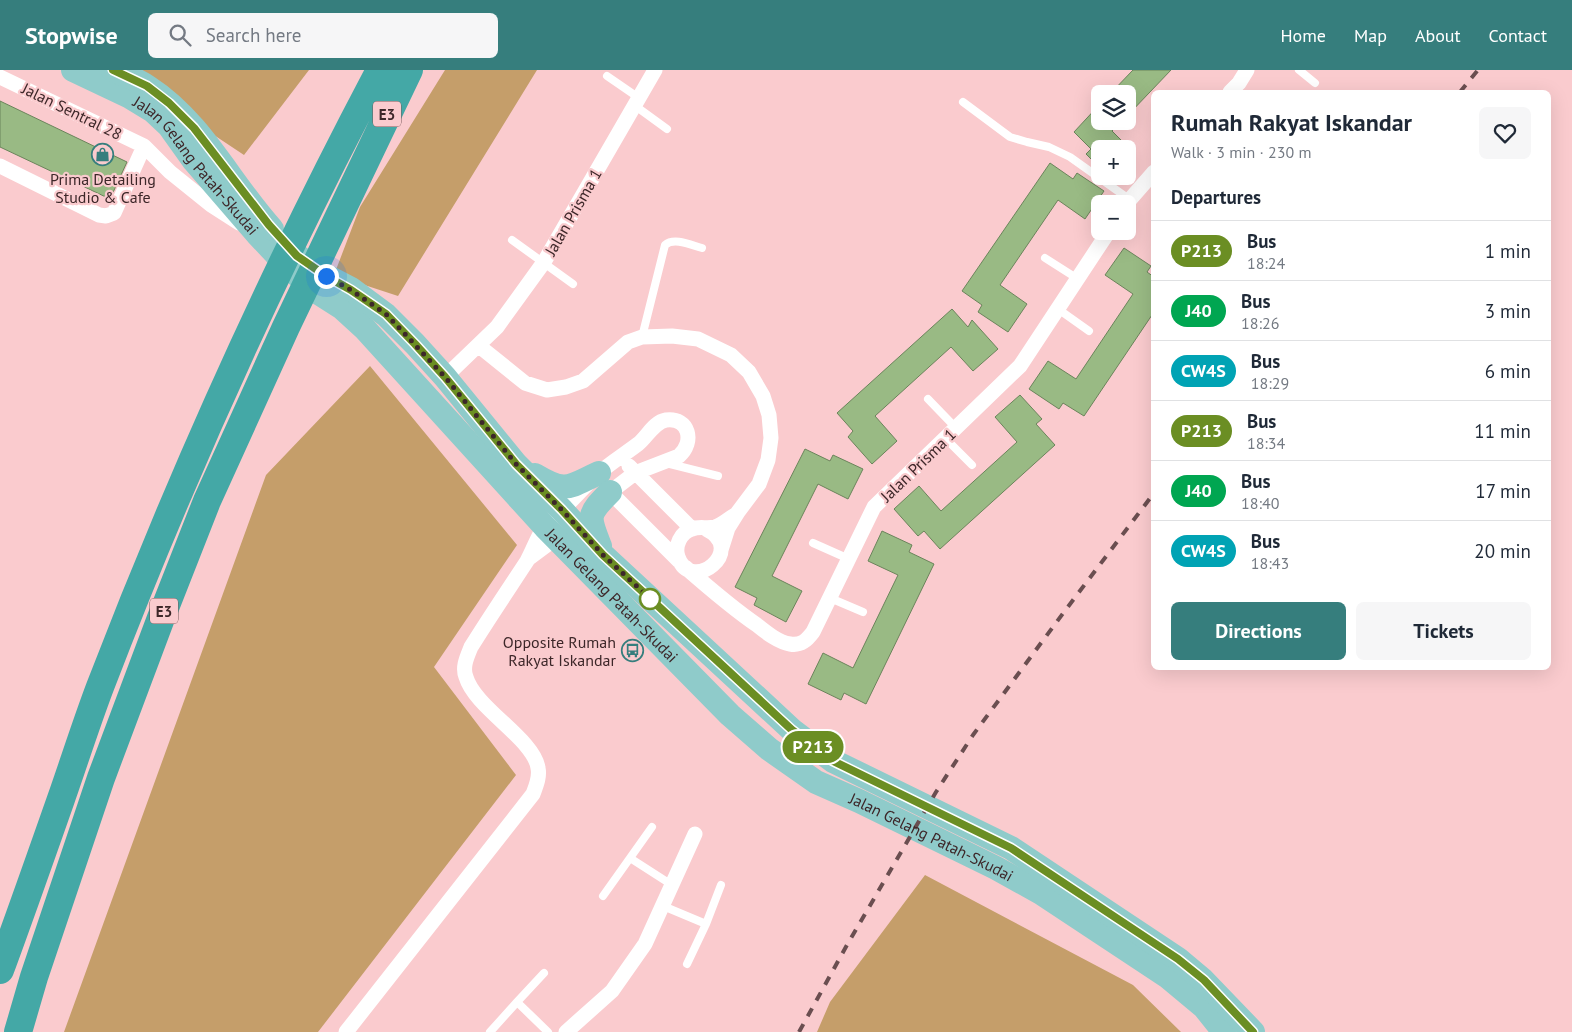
<!DOCTYPE html>
<meta charset="utf-8">
<style>
body{margin:0;font-family:"PT Sans",sans-serif;background:#f6f6f7;color:#1f2937;height:100vh;display:flex;flex-direction:column;font-size:19px;white-space:nowrap}
*{box-sizing:border-box;margin:0}
p{font-size:16px;color:#747a83}
.icon{flex:none;width:28px;height:28px;fill:none;stroke:currentColor;stroke-width:2;stroke-linecap:round;stroke-linejoin:round}
.map{position:relative;flex:1;overflow:hidden}
.side{position:absolute;left:1151px;top:20px;width:400px;height:580px;display:flex;flex-direction:column;background:#fff;border-radius:8px;box-shadow:0 5px 20px #0002}
.side>*{flex:none}
.badge{padding:0 10px;border-radius:16px;font-size:18px;line-height:32px}
.buttons{position:absolute;left:1091px;top:15px;display:grid;gap:10px}
.buttons a{display:grid;place-items:center;width:45px;height:45px;border-radius:8px;background:#fff;box-shadow:0 5px 20px #0002;font-size:25px}
.you{position:absolute;width:25px;height:25px;margin:-12px;border:4px solid #fff;border-radius:50%;background:#1a73e8;box-shadow:0 0 0 8px #1a73e833}
.map>.badge{position:absolute;translate:-50% -50%;box-shadow:0 0 0 2px #fff}
h2{padding:0 20px;font-size:19px;line-height:45px}
.round{display:grid;place-items:center;flex:none;width:52px;height:52px;border-radius:8px;background:#f6f6f7}
.summary{display:flex;align-items:center;justify-content:space-between;height:85px;padding:0 20px}
h1{font-size:24px;font-weight:600;line-height:38px}
.button{display:flex;gap:10px;margin-top:auto;padding:10px 20px}
.button a{flex:1;height:58px;border-radius:8px;background:#367e7d;color:#fff;font-size:20px;font-weight:600;line-height:58px;text-align:center}
.button a+a{background:#f6f6f7;color:#1f2937}
ul{padding:0;list-style:none}
li{display:flex;align-items:center;gap:15px;height:60px;padding:0 20px;border-top:1px solid #e0e1e3}
li div{flex:1}
li b{display:block;font-size:19px}
li em{font-style:normal}
li .badge{min-width:55px;font-weight:700;text-align:center}
header{display:flex;align-items:center;gap:30px;box-sizing:border-box;height:70px;padding:0 25px;background:#367e7d;color:#fff}
header strong{font-size:24px}
nav{display:flex;gap:28px;margin-inline-start:auto;font-size:18px}
.search{width:350px;height:45px;background:#f6f6f7;display:flex;align-items:center;gap:12px;box-sizing:border-box;padding:0 18px;border-radius:8px;color:#747a83;font-size:19px}
.map>svg:first-child{display:block}
</style>
<header>
<strong>Stopwise</strong>
<div class="search"><svg class="icon" aria-label="search" viewBox="0 0 24 24"><circle cx="10" cy="10" r="6"/><path d="M15 15l6 6"/></svg>Search here</div>
<nav><a>Home</a><a>Map</a><a>About</a><a>Contact</a></nav>
</header>
<div class="map">
<svg width="1572" height="962" viewBox="0 0 1572 962">
<rect width="100%" height="100%" fill="#facbce"/>
<path fill="#c59e6a" d="M116,0H309L244,85Z
M445,0H537L398,226L334,205L360,137Z
M370,296L517,475L434,597L516,705L318,962H64L266,405Z
M925,805L1133,915L1181,962H817L830,932Z"/>
<path fill="#99ba84" stroke="#6b845b" d="M1133,0H1171L1128,45V24H1110Z
M0,31L127,92L110,129L0,77Z
M1100,34V51H1122L1112,61L1130,79H1100V98L1086,84L1091,79L1074,62Z
M1050,93L1073,109L1077,103L1104,121L1085,149L1058,130L1000,215L1027,234L1008,262L978,242L982,235L962,221Z
M1124,178L1151,196L1147,202L1154,207V242L1084,346L1063,333L1059,339L1029,319L1048,291L1076,309L1133,224L1105,205Z
M952,239L968,257L972,250L998,279L973,301L951,277L875,346L897,371L872,394L848,367L853,361L837,343Z
M1020,325L1042,349L1036,354L1055,375L940,479L924,461L918,466L894,439L919,416L941,441L1017,372L995,347Z
M805,379L830,391L833,385L863,399L848,429L818,414L772,506L802,521L786,552L754,535L757,528L735,517Z
M882,461L912,475L909,482L934,494L866,634L844,623L841,630L808,614L823,583L853,598L898,505L868,491Z"/>
<g fill="none" stroke-linecap="round" stroke-linejoin="round">
<path stroke="#fff" stroke-width="8" d="M1299,0L1315,13
M607,6L639,28
M963,32L1010,67L1027,72L1049,77L1070,87L1129,129
M634,35L667,59
M512,170L573,214
M1045,188L1078,209
M1058,239L1089,261
M642,267L665,175C674,167 691,175 702,178
M928,329L956,358
M945,368L972,395
M666,393L718,406
M813,473L849,489
M830,528L863,542
M630,788L652,757
M603,826L630,788L672,815
M663,836L706,854L687,894
M706,854L721,815
M544,903L517,932L548,962
M490,962L517,932"/>
<path stroke="#fff" stroke-width="15" d="M0,7L144,76L170,102L211,135L239,153
M1230,22L1239,13L1247,0
M0,96L99,145L106,146L114,143L144,76
M1126,134L1154,102
M479,276L525,313L547,320L566,317L583,311L628,272L642,267L672,266L698,269L731,285L749,302L763,326L769,345L771,368L768,390L759,414L738,442L728,458L721,480
M445,307L497,257L544,192L655,0
M629,396L692,459
M610,422L679,491
M706,459C748,480 691,525 678,487C674,476 681,462 692,459C699,456 707,459 715,457C722,455 728,449 735,445
M528,489L563,463
M685,497C709,518 732,538 757,555C767,563 778,572 790,574C801,576 807,570 813,562L874,437L1020,296L1109,161
M346,962L533,724C536,716 540,707 538,698C534,669 475,638 466,607C462,597 467,587 471,577C489,548 508,520 527,491C533,480 537,468 544,457C549,450 557,445 563,439C575,427 586,415 598,404C610,393 625,384 638,374C647,367 654,352 666,350C689,347 695,372 679,386L635,403L605,426
M566,962L612,921L645,874L695,764"/>
<g stroke="#8fcbca" stroke-width="24">
<path id="s1" d="M73,0L130,27L153,41L169,56L194,91L257,164L290,199L320,224L342,238L365,259L545,457L730,645L769,679L816,712L859,731L996,798L1041,823L1168,907L1204,937L1224,962"/>
<path d="M113,0C125,5 138,10 148,17C202,52 230,113 272,159"/>
<path d="M299,187L326,206L351,219L386,245L415,274L445,307L516,394L562,440L603,485L792,660L833,691L1011,778L1178,889L1203,910L1253,962"/>
<path d="M535,405C567,424 568,417 599,403"/>
<path d="M600,476C588,446 587,445 610,422"/>
</g>
<path stroke="#44a8a6" stroke-width="28" d="M0,900C21,843 41,786 61,729C74,692 86,654 100,617C181,406 274,200 380,0
M18,962L34,907L101,708L161,548L207,431L286,257L409,0"/>
<path stroke="#6a4e50" stroke-width="4" stroke-dasharray="9 9" stroke-linecap="butt" d="M1460,22L1478,0
M799,962L847,875L936,722L973,665L1064,542L1154,423"/>
</g>
<g fill="none" stroke-linecap="round" stroke-linejoin="round">
<defs>
<path id="line" d="M113,0L147,16L169,33L194,58L269,155L297,186L326,206L351,220L386,244L415,274L445,307L516,394L562,440L603,485L792,660L833,691L1011,778L1178,889L1204,910L1253,962"/>
</defs>
<use href="#line" stroke="#fff" stroke-width="11"/>
<use href="#line" stroke="#6b8e23" stroke-width="8"/>
<path stroke="#3d2729" stroke-width="5" stroke-dasharray="0 9" d="M326,206L351,220L386,244L405,264L445,307L516,394L562,440L603,485L655,533L650,529"/>
</g>
<defs>
<symbol id="shop-ring" viewBox="-11 -11 22 22"><circle r="9.5" fill="#facbce" stroke="#367e7d" stroke-width="1.5"/><path d="M-5-2.5h2.3a2.7 3.5 0 0 1 5.4 0H5L5.5 6h-11ZM-1.5-2.5h3a1.5 2.3 0 0 0-3 0Z" fill="#367e7d"/></symbol>
<symbol id="bus-ring" viewBox="-11 -11 22 22"><circle r="9.5" fill="#facbce" stroke="#367e7d" stroke-width="1.5"/><path d="M-5-6H5V4H4V6H2V4H-2V6H-4V4H-5ZM-3.5-4V0h7V-4ZM-3.5 1.2v1.5H-2V1.2ZM2 1.2v1.5H3.5V1.2Z" fill="#367e7d"/></symbol>
</defs>
<g fill-rule="evenodd">
<use href="#shop-ring" x="90" y="72" width="25" height="25"/>
<use href="#bus-ring" x="620" y="568" width="25" height="25"/>
</g>
<circle fill="#fff" stroke="#6b8e23" stroke-width="2.5" cx="650" cy="529" r="10"/>
<g text-anchor="middle" dominant-baseline="central" stroke-width="4.5" stroke-linejoin="round" paint-order="stroke">
<g fill="#facbce" stroke="#76585a" stroke-width="1">
<rect x="373" y="31.5" width="28" height="25" rx="4"/>
<rect x="150" y="528.5" width="28" height="25" rx="4"/>
</g>
<g font-size="15" font-weight="bold" fill="#3d2729">
<text x="387" y="44">E3</text>
<text x="164" y="541">E3</text>
</g>
<g font-size="16" fill="#3d2729" stroke="#facbce">
<text transform="translate(72 41) rotate(26)">Jalan Sentral 28</text>
<text stroke="none"><textPath href="#s1" startOffset="159">Jalan Gelang Patah-Skudai</textPath></text>
<text transform="translate(573 142) rotate(-60)">Jalan Prisma 1</text>
<text transform="translate(918 395) rotate(-44)">Jalan Prisma 1</text>
<text stroke="none"><textPath href="#s1" startOffset="759">Jalan Gelang Patah-Skudai</textPath></text>
<text stroke="none"><textPath href="#s1" startOffset="1164">Jalan Gelang Patah-Skudai</textPath></text>
</g>
<g font-size="16" fill="#3d2729" stroke="#facbce">
<text x="103" y="109">Prima Detailing<tspan x="103" dy="18">Studio &amp; Cafe</tspan></text>
<text x="616" y="572" text-anchor="end">Opposite Rumah<tspan x="616" dy="18">Rakyat Iskandar</tspan></text>
</g>
</g>
</svg>
<div class="buttons">
<a><svg class="icon" aria-label="layers" viewBox="0 0 24 24"><path d="M12 4l9 5-9 5-9-5zM3 14l9 5 9-5"/></svg></a>
<a>+</a>
<a>−</a>
</div>
<div class="you" style="left:326px;top:206px"></div>
<b class="badge" style="left:813px;top:677px;background:#6b8e23;color:#fff">P213</b>
<section class="side">
<div class="summary"><div><h1>Rumah Rakyat Iskandar</h1><p>Walk · 3 min · 230 m</p></div><a class="round"><svg class="icon" aria-label="heart" viewBox="0 0 24 24"><path d="M12 20l-8-8c-3-5 5-10 8-4 3-6 11-1 8 4z"/></svg></a></div>
<h2>Departures</h2>
<ul>
<li><span class="badge" style="background:#6b8e23;color:#fff">P213</span><div><b>Bus</b><p>18:24</p></div><em>1 min</em></li>
<li><span class="badge" style="background:#00a651;color:#fff">J40</span><div><b>Bus</b><p>18:26</p></div><em>3 min</em></li>
<li><span class="badge" style="background:#00a3b4;color:#fff">CW4S</span><div><b>Bus</b><p>18:29</p></div><em>6 min</em></li>
<li><span class="badge" style="background:#6b8e23;color:#fff">P213</span><div><b>Bus</b><p>18:34</p></div><em>11 min</em></li>
<li><span class="badge" style="background:#00a651;color:#fff">J40</span><div><b>Bus</b><p>18:40</p></div><em>17 min</em></li>
<li><span class="badge" style="background:#00a3b4;color:#fff">CW4S</span><div><b>Bus</b><p>18:43</p></div><em>20 min</em></li>
</ul>
<div class="button"><a>Directions</a><a>Tickets</a></div>
</section>
</div>
